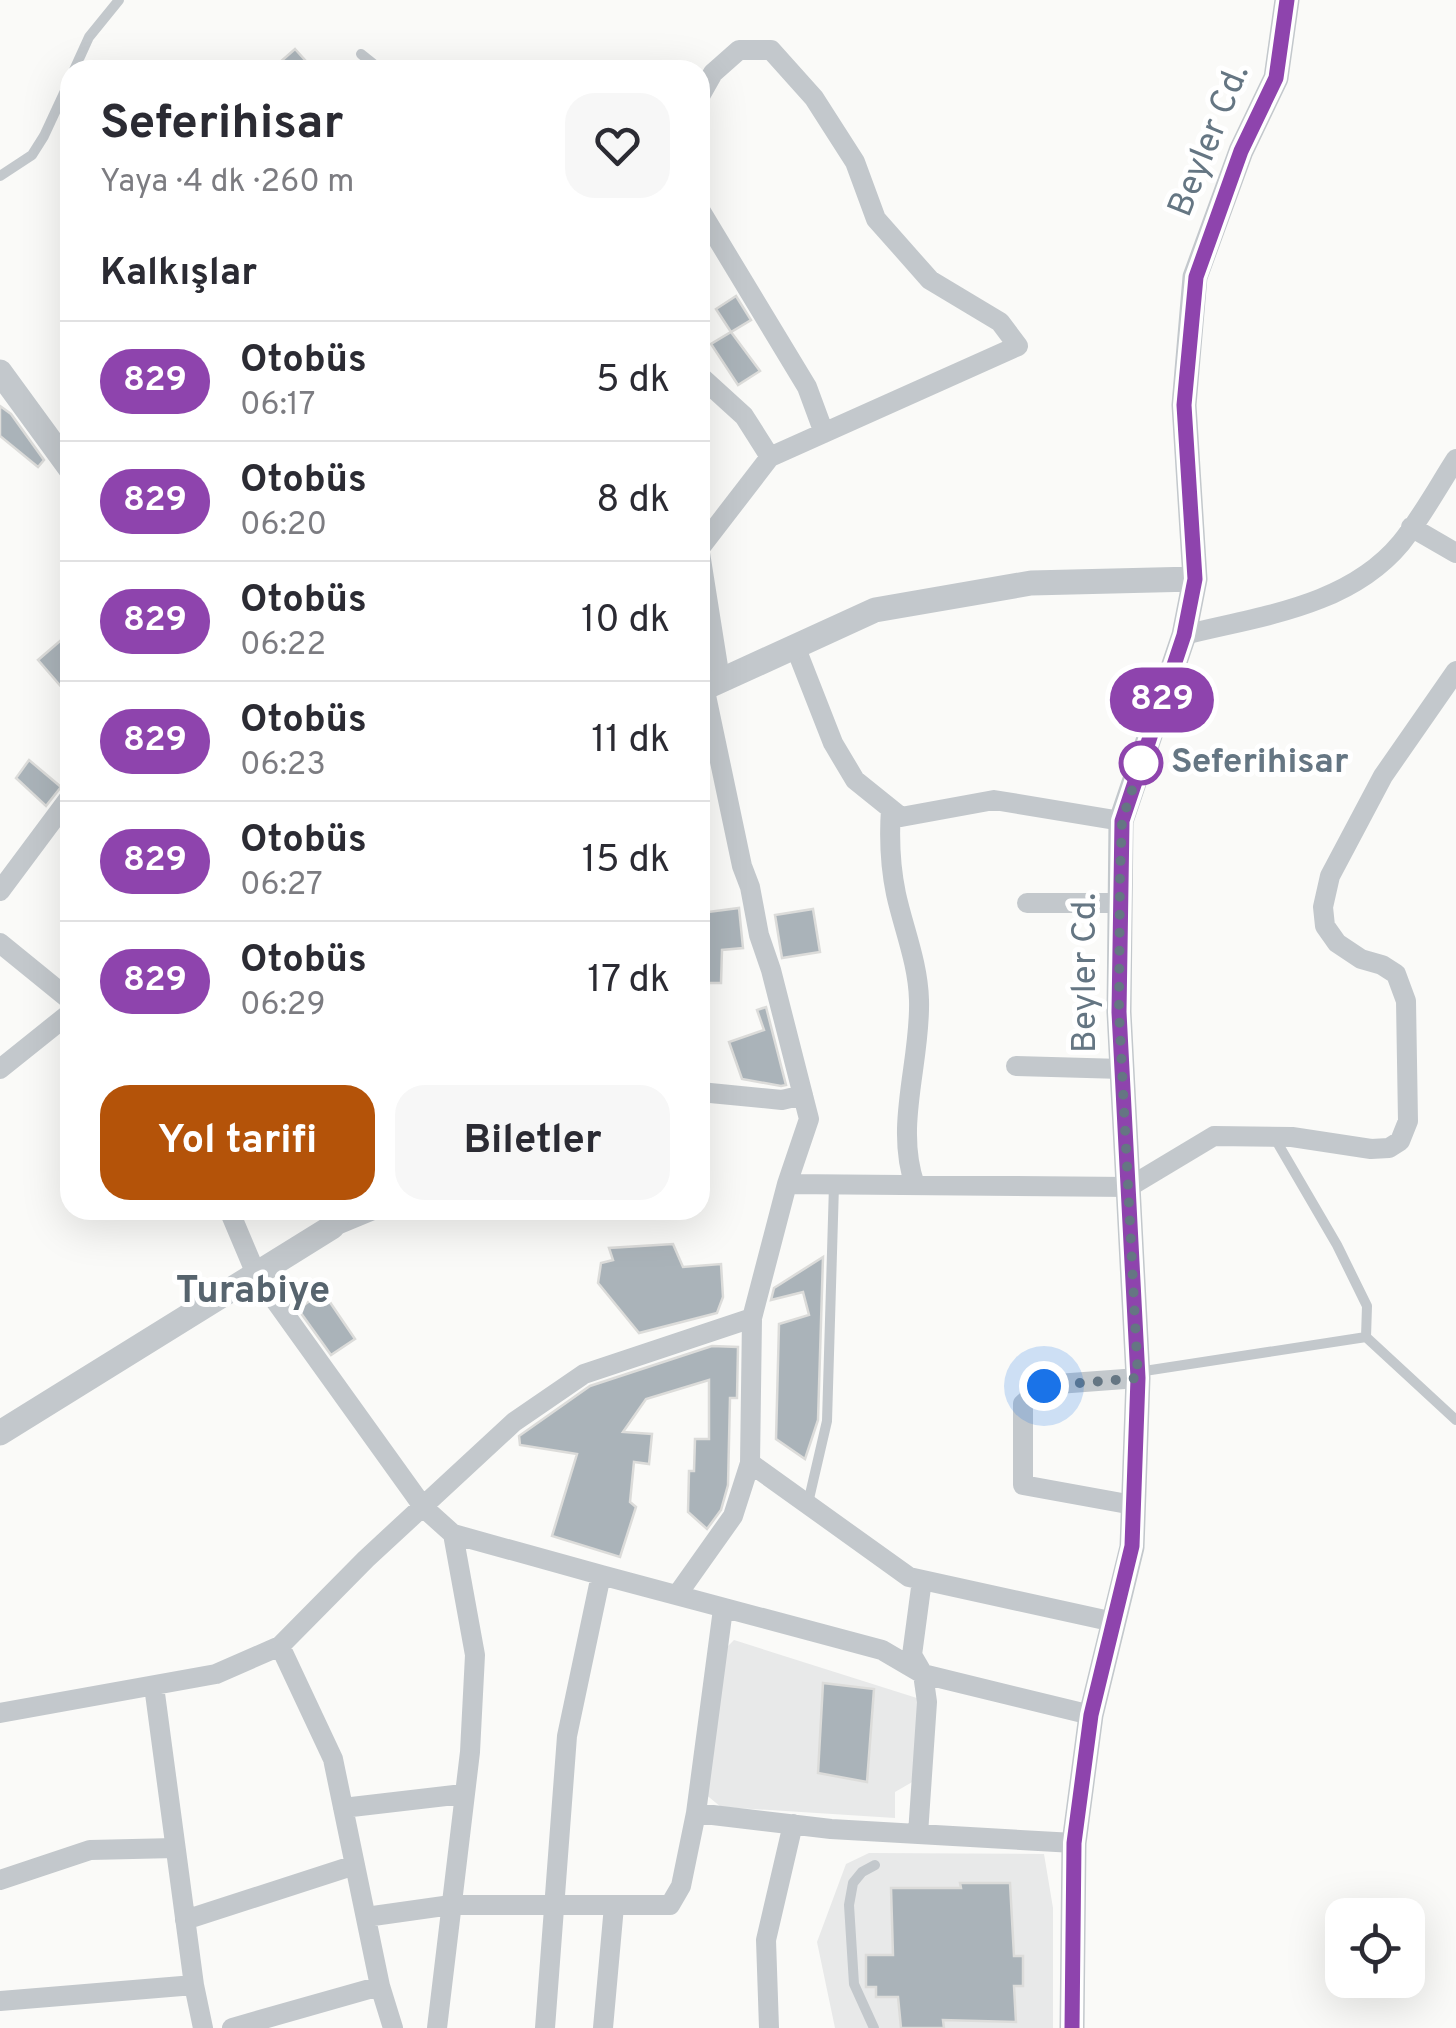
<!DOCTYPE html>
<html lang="tr">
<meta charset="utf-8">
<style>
body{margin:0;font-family:Overpass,sans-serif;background:#f7f7f7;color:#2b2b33;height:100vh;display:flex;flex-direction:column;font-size:38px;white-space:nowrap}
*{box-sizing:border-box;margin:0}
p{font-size:32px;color:#7c7c81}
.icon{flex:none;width:55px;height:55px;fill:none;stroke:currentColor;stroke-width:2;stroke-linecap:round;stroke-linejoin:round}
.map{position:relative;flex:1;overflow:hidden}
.details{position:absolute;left:60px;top:60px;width:650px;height:1160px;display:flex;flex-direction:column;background:#fff;border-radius:30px;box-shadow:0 10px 40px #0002}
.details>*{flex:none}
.badge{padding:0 20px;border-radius:32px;font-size:35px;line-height:65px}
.controls{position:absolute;left:1325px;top:1898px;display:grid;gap:20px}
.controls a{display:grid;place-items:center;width:100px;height:100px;border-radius:20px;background:#fff;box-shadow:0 10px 40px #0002;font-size:50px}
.you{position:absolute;width:50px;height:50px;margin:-25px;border:8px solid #fff;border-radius:50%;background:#1a73e8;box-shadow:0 0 0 15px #1a73e833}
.map>.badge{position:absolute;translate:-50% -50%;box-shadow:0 0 0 5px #fff}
h2{padding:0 40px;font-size:38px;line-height:90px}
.round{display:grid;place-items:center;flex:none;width:105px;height:105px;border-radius:30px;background:#f7f7f7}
.headline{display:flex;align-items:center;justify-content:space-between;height:170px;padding:0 40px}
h1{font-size:48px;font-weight:700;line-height:75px}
.cta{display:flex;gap:20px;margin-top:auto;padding:20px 40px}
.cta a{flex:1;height:115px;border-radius:30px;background:#b45309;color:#fff;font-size:40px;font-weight:700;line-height:115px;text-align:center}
.cta a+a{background:#f7f7f7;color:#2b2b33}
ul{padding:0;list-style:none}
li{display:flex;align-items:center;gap:30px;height:120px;padding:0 40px;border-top:2px solid #e1e1e2}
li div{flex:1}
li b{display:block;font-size:38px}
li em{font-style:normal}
li .badge{min-width:110px;font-weight:700;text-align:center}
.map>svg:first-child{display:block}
</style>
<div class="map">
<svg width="1456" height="2028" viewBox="0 0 1456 2028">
<rect width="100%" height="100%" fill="#fafaf8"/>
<path fill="#e8e9e9" d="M734,1640L920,1699L914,1781L895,1792V1818L721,1807L704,1793L723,1651Z
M869,1853L1044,1854L1053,1908V2028H835L817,1942L846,1864Z"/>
<path fill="#aab3b9" stroke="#dcdcda" stroke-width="2.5" d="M295,49L314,70H271Z
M736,296L751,320L731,332L716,309Z
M731,332L760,371L738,385L711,344Z
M0,406L11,414L44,460L38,467L0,436Z
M60,641L70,653V697L38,660Z
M29,760L61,787L46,806L16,778Z
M739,908L743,948L722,950L721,983H700V913Z
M813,909L820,952L782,958L775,915Z
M766,1007L786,1085L781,1086L742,1079L729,1042L764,1030L757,1010Z
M673,1244L683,1267L721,1264L723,1297L717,1313L639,1333L598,1283L601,1263L613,1260L609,1248Z
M823,1257L818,1420L805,1459L776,1439L779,1324L809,1315L803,1292L771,1300L774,1288Z
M323,1292L355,1339L331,1355L298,1309Z
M712,1346L738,1347L737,1398H730L728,1485L721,1510L707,1529L688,1512L689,1471H694L695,1439H709V1380L646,1399L623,1432L652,1434L649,1464L634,1462L630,1502L636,1507L620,1557L552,1536L577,1454L520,1445L519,1436L590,1386Z
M823,1683L874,1689L867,1782L818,1773Z
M960,1883H1010L1014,1956H1023V1986H1014L1016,2022L943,2020L944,2028H901L898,1997H876V1987H866V1955H893L891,1888H961Z"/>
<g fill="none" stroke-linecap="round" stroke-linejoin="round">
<path stroke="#c3c8cc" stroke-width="10" d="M361,54L381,70
M74,70L89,37L119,0
M0,176L32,155L44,136L70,80
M1274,1137L1337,1245L1367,1306L1366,1337
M1138,1372L1366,1337L1456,1420
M808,1503L827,1421L834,1185
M874,2028L854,1984L849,1905L853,1883L862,1872L875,1865"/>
<path stroke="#c3c8cc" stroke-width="20" d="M700,96L713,73L739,50H771L814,98L855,162L876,219L930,280L1000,322L1018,346L770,457L700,548
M700,210L807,387L824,433
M700,376L744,416L770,457
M1411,527L1456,553
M700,553L720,679
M1184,635C1259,616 1348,607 1401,543C1421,518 1438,487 1456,459
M795,646L833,743L855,780L901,817L994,800L1121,821
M704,686L742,866L750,887L759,935L771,970L809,1119L787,1184
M891,809C889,838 890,865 896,894C904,930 918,963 919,1000C921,1061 894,1126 915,1185
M0,891L70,797
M1027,903H1120
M0,943L70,1000
M1016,1066L1122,1069
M0,1069L70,1013
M700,1092L782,1100L803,1095
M229,1210L256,1274L424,1508L453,1534L601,1575L567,1736L545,2028
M332,1227L373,1210
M750,1463L909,1577L1114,1622
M1133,1505L1023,1485V1404L1044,1385L1138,1378
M601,1575L882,1650L923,1674L1091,1715
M677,1595L733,1516L750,1463L752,1318
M280,1646L333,1759L380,1986L393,2028
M154,1686L194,1985L203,2028
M0,1713L216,1674L280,1646L366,1559L514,1422L584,1374L752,1318L787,1184L1129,1187L1214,1136L1292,1137L1371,1149L1389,1148L1400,1141L1408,1121L1406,1001L1396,974L1382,965L1361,959L1337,943L1325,926L1323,907L1330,876L1383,776L1456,671
M343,1808L463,1794
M696,1813L723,1609
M918,1834L927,1702L923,1674L912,1655L922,1580
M0,1880L90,1850L175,1848
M366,1917L451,1905H670L681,1886L696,1813L831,1829L1074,1843
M185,1920L355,1865
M0,2001L194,1985
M232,2028L380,1986
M437,2028L470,1752L475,1655L453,1534
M603,2028L614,1906
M769,2028L766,1940L793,1824"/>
<path stroke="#c3c8cc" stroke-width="25" d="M0,372L70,468
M700,690L875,610L1031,583L1195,579
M0,1433L332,1227L340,1210
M1072,2028L1074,1843L1091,1715L1132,1547L1138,1378L1119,1012L1121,821L1184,635L1195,579L1184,405L1195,277L1241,151L1276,78L1287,0"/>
</g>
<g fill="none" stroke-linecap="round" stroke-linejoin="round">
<defs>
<path id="line" d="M1072,2028L1074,1843L1091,1715L1132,1546L1138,1378L1119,1012L1122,821L1184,635L1195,579L1184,405L1196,277L1241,151L1276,78L1287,0"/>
</defs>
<use href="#line" stroke="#fff" stroke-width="22"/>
<use href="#line" stroke="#8e44ad" stroke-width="15"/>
<path stroke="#657683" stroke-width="10" stroke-dasharray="0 18" d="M1044,1386L1138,1378L1119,1012L1120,876L1122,821L1146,747L1141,763"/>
</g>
<circle fill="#fff" stroke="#8e44ad" stroke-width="5" cx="1141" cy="763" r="20"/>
<g text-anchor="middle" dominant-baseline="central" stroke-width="10" stroke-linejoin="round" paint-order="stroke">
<g font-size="35" fill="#657683" stroke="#fff">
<text transform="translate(1210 141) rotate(-68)">Beyler Cd.</text>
<text transform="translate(1086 973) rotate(-90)">Beyler Cd.</text>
</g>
<g font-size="35" font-weight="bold" fill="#657683" stroke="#fff" text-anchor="start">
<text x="1171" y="763">Seferihisar</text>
</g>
<g font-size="38" font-weight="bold" fill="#57646e" stroke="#fff">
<text x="253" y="1292">Turabiye</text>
</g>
</g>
</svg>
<div class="controls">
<a><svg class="icon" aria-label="locate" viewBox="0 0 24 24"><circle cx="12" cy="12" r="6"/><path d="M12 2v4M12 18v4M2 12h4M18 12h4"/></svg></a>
</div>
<div class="you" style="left:1044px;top:1386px"></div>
<b class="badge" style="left:1162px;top:700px;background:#8e44ad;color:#fff">829</b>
<section class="details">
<div class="headline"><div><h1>Seferihisar</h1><p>Yaya · 4 dk · 260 m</p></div><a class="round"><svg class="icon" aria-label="heart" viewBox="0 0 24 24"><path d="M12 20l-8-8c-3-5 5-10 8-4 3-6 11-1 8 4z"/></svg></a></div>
<h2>Kalkışlar</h2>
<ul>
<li><span class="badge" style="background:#8e44ad;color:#fff">829</span><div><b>Otobüs</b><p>06:17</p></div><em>5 dk</em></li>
<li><span class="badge" style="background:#8e44ad;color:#fff">829</span><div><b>Otobüs</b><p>06:20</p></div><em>8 dk</em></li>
<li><span class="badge" style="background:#8e44ad;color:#fff">829</span><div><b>Otobüs</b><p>06:22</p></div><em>10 dk</em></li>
<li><span class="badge" style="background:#8e44ad;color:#fff">829</span><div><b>Otobüs</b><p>06:23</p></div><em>11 dk</em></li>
<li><span class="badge" style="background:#8e44ad;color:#fff">829</span><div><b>Otobüs</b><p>06:27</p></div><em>15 dk</em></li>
<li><span class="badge" style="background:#8e44ad;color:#fff">829</span><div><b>Otobüs</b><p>06:29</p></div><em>17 dk</em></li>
</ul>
<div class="cta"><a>Yol tarifi</a><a>Biletler</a></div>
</section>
</div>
